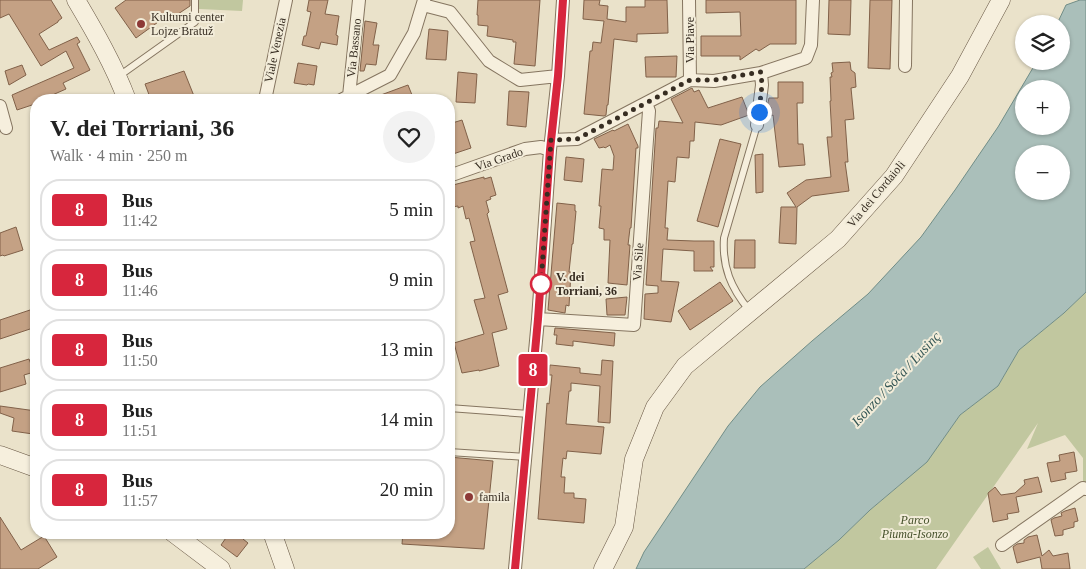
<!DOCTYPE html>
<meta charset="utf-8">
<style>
body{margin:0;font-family:"Times New Roman",serif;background:#f2f2f2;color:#222;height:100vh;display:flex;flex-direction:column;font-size:19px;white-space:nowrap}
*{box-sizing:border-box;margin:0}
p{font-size:16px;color:#767676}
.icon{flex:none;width:28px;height:28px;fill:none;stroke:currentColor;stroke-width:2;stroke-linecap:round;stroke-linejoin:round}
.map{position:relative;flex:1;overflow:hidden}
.details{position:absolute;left:30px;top:94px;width:425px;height:445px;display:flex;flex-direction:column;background:#fff;border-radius:20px;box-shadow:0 1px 4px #0004}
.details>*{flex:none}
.badge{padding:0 10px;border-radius:4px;font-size:18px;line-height:32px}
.buttons{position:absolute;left:1015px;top:15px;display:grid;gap:10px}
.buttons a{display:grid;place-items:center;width:55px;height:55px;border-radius:50%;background:#fff;box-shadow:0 1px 4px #0004;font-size:25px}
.you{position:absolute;width:25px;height:25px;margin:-12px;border:4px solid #fff;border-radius:50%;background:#1a73e8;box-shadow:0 0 0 8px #1a73e833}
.map>.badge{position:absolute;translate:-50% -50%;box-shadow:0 0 0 2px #fff}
.round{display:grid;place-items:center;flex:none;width:52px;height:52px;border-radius:26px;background:#f2f2f2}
.headline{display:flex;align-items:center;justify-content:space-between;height:85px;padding:0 20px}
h1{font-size:24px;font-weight:700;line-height:38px}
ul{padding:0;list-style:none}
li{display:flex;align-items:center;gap:15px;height:62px;margin:0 10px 8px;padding:0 10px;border:2px solid #e0e0e0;border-radius:20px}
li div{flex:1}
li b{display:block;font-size:19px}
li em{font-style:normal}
li .badge{min-width:55px;font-weight:700;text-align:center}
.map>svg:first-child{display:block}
</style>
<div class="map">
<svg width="1086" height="569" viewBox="0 0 1086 569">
<rect width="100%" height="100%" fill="#eae2ca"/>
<path fill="#c1c79f" d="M199,0H243L242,11L199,9Z
M1086,292V489L1083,488V458L1065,435L1027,449L1038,423L936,569H804L839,540L870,510L900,485L939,445L960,415L994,389L1000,383L1019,350L1064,313Z
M988,547L1001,569H981L973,557Z"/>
<path fill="#aabfba" stroke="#718d87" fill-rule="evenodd" d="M1080,0H1086V292L1064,313L1019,350L998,386L960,415L927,462L870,510L839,540L804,569H636L644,552L728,426L760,387L812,341L868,294L921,237L955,190L998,127L1037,61H1061V24H1057L1066,5ZM1024,89H1061V126H1024ZM1024,154H1061V191H1024Z"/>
<path fill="#c4a184" stroke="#816149" d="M0,0H51L62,18L58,21V22L39,34L49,50L77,37L80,42L77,44L90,70L63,83L66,89L41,100H36L35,104L17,110L12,95L74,68L66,51L41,66L9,14L0,18Z
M126,0H190V6L175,16L172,12L136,38L115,8Z
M309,0H328L325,14L339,16L336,35L338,36L337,45L321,42L319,49L302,45L304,36H306L311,12L307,11Z
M478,0H540L535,66L514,64L516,42H513V40L487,36L488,26L478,25V15H477Z
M584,0H600L599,5L608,6L607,19L626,22V7H645V0H667L668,33L637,34V42L614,39L608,105H607L606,115L604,116L584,114L590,51H592L593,42L601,43L604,21L583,19Z
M706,0H796V44H770L759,51L756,49L740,60V56H701V36H741L740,12L706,13Z
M829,0H851L850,35L828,34Z
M870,0H892L890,69L868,68Z
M365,21L377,23L373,45H379L376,65L366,64L364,71H360Z
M429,29L448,31L446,60L426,59Z
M677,56L676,77H646L645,57Z
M850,62L851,70L855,73L856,87L851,88L854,119L845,120L848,162H845L849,191L812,196L797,207L796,244L779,243L781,207H796L787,193L806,180L831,177L827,137H832L830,101H831L830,77H832L831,73L833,72L832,63Z
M298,63L317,66L314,85L308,84L307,85L294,83Z
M22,65L26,75L9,85L5,71Z
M184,71L194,96L182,100H151L145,84Z
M458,72L477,74L475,103L456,102Z
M778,82H803V103H797L798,144H803L805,165L779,167L773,115L771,116V107H767L769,98H778Z
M408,85L414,100H370V99Z
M692,88L694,92L699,90L708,108L742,97L749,115L721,125L695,122L694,141H690L689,158L677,157L675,182L668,181L665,228H668L667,240L694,241H714V267H710L713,271H694V251L663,249L661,281L679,282L671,322L644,319L645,294L658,293V286L646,285L656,128H658L659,121L683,123L671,99Z
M509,91L529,92L526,127L507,125Z
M462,120L471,148L453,154L449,142V124Z
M628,124L638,146V148H636L631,228H630L628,245H630L627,285L608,283L610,240H604V229L599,228L601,206H599L600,194L602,169L613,170L614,156L610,145L605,148L604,147L599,148L594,139L613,130L614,131Z
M720,139L741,144L718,227L697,221Z
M763,154V192L756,193L755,155Z
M566,157L584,159L582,182L564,180Z
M484,177V179L491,177L496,195L490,197L491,199L486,201L489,212L487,214L508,292L498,295L507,329L492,333L499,366L479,371V370L462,373L454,343L484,334L474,300L485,298L470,242L475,241L469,218L466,219L463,206L458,208V206L452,207L449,198V189L454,187L453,185Z
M557,203L575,205V211H576L573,244H572L569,272H571L569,306L566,305L565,313L548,310Z
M16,227L23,250L4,256L3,255L0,256V233Z
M735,240H755V268H734Z
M720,282L733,301L690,330L678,311Z
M627,297L625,315H607L606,299Z
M36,308V327L0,339V320Z
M555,328L615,333L614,346L573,341V346L556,344L557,335H554Z
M29,359L34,372L24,375L26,384L0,392V368Z
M602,360L613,361L610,423L598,422L600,386L571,383V391H569L566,424L604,427L601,454L567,451L566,459L563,458L561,477H565L564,493H574V498L586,499L584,523L538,519L547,403L549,404L552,375H549L550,365L580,368V373L601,375Z
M0,406L36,411L33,434L12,431L14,418L0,413Z
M1074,452L1077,471L1065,473L1066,479L1051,482L1047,463L1060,461L1059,455Z
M449,457L493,461L484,549L402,544L403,532H449Z
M1038,477L1042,492L1016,497L1019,512L1007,514L1008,519L993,522L988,493L995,487L1001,495L1015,493L1025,484L1024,480Z
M1075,508L1078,521L1074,522V527L1063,530V535L1055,536L1051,520L1054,518L1062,516L1061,513L1065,511Z
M0,517L21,550L44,536L57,557L38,569H0Z
M233,532H247L243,539L248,543L237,557L221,545L228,535L230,536Z
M1037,535L1042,556L1049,550L1053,556L1068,553L1070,569H1042L1040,557L1017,563L1013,547L1017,544L1024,543V540L1028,537Z"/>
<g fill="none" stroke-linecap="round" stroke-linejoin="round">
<defs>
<path id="lane" d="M119,76L195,22V0
M749,310C731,288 722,267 724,238L757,125
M449,408L529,414
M449,452L526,457"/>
<path id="street" d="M423,5L450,12L489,61L520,80L558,76
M905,66L906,0
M690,80L714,81L761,73L806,58L811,45L813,0
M349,96L359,0
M265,100L286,0
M341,100L390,75L414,33L424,0
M0,106L6,128
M757,125L762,85L761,73
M551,140L577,139L690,80L689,0
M449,176L525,149L541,147L550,150
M538,319L634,325L649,111L646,103
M1002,545L1083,488L1086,489
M515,569L538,319L550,150L558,76L563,0"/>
<path id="secondary" d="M76,0C95,32 114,65 127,100
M0,455L36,468
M172,532L221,569
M272,532L285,569
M603,569L624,527L634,459L655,407L685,366L838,239L894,176L960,76L1001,0"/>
</defs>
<use href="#lane" stroke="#857560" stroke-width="8"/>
<use href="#street" stroke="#857560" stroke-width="14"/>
<use href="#secondary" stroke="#675643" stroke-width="19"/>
<use href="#lane" stroke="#f6efdd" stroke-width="6"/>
<use href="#street" stroke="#f6efdd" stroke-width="12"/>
<use href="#secondary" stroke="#f6efdd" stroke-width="18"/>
</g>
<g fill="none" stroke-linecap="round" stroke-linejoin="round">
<defs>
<path id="line" d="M515,569L538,319L550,150L558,76L563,0"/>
</defs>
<use href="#line" stroke="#fff" stroke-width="11"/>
<use href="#line" stroke="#d7263d" stroke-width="8"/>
<path stroke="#372d22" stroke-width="5" stroke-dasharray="0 9" d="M541,284L551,140L577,139L690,80H714L761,72L762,85L759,112"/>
</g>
<g fill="#8d3937" stroke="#f2ecd9" stroke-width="2">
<circle cx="141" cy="24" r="5"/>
<circle cx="469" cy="497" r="5"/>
</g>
<circle fill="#fff" stroke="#d7263d" stroke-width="2.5" cx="541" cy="284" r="10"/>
<g text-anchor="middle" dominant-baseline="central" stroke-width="4" stroke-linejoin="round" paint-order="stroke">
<g font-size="12" fill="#372d22" stroke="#f2ecd9" text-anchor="start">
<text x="151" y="17">Kulturni center<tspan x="151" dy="14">Lojze Bratuž</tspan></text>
<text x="479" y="497">famila</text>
</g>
<g font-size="12" fill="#372d22" stroke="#f2ecd9">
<text transform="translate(690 40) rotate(-90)">Via Piave</text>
<text transform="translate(354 48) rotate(-84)">Via Bassano</text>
<text transform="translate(275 50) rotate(-78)">Viale Venezia</text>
<text transform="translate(499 159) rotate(-19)">Via Grado</text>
<text transform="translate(876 194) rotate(-50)">Via dei Cordaioli</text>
<text transform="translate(638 262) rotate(-86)">Via Sile</text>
</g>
<g font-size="12" font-weight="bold" fill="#372d22" stroke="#f2ecd9" text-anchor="start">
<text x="556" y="277">V. dei<tspan x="556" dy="14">Torriani, 36</tspan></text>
</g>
<g font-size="12" font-style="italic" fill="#46512b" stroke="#f2ecd9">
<text x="915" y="520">Parco<tspan x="915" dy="14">Piuma-Isonzo</tspan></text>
</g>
<g font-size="14" font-style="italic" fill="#335554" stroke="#f2ecd9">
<text transform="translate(896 379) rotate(-47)">Isonzo / Soča / Lusinç</text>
</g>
</g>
</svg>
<div class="buttons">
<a><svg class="icon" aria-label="layers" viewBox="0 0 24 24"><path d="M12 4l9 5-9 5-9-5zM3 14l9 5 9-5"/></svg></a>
<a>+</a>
<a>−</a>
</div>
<div class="you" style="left:759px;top:112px"></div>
<b class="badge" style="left:533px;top:370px;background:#d7263d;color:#fff">8</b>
<section class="details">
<div class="headline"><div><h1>V. dei Torriani, 36</h1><p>Walk · 4 min · 250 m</p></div><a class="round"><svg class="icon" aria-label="heart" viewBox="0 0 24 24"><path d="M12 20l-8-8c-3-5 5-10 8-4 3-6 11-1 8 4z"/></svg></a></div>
<ul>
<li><span class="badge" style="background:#d7263d;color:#fff">8</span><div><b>Bus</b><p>11:42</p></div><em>5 min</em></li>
<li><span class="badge" style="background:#d7263d;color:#fff">8</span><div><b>Bus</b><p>11:46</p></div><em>9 min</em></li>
<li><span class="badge" style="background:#d7263d;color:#fff">8</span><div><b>Bus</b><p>11:50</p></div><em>13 min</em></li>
<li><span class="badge" style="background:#d7263d;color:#fff">8</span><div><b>Bus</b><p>11:51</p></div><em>14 min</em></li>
<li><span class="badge" style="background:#d7263d;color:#fff">8</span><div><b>Bus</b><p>11:57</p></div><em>20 min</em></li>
</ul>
</section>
</div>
